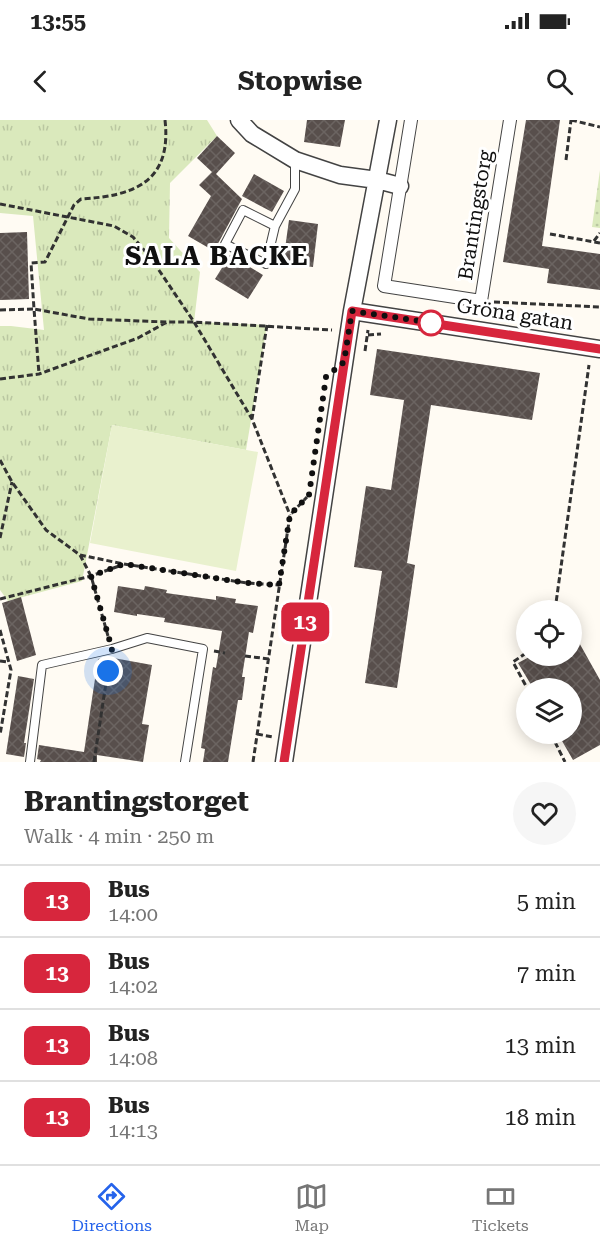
<!DOCTYPE html>
<meta charset="utf-8">
<style>
body{margin:0;font-family:"Roboto Serif",serif;background:#f6f6f6;color:#222;height:100vh;display:flex;flex-direction:column;font-size:22px;white-space:nowrap}
*{box-sizing:border-box;margin:0}
p{font-size:20px;color:#767676}
.icon{flex:none;width:33px;height:33px;fill:none;stroke:currentColor;stroke-width:2;stroke-linecap:round;stroke-linejoin:round}
.map{position:relative;height:642px;overflow:hidden}
.panel{display:flex;flex-direction:column;background:#fff;flex:1}
.panel>*{flex:none}
.badge{padding:0 12px;border-radius:9px;font-size:21px;line-height:39px}
.buttons{position:absolute;left:516px;top:480px;display:grid;gap:12px}
.buttons a{display:grid;place-items:center;width:66px;height:66px;border-radius:50%;background:#fff;box-shadow:0 3px 15px #0003;font-size:30px}
.you{position:absolute;width:30px;height:30px;margin:-15px;border:4px solid #fff;border-radius:50%;background:#1a73e8;box-shadow:0 0 0 9px #1a73e833}
.map>.badge{position:absolute;translate:-50% -50%;box-shadow:0 0 0 3px #fff}
.round{display:grid;place-items:center;flex:none;width:63px;height:63px;border-radius:32px;background:#f6f6f6}
.summary{display:flex;align-items:center;justify-content:space-between;height:102px;padding:0 24px}
h1{font-size:28px;font-weight:700;line-height:45px}
ul{padding:0;list-style:none}
li{display:flex;align-items:center;gap:18px;height:72px;padding:0 24px;border-top:2px solid #e0e0e0}
li div{flex:1}
li b{display:block;font-size:22px}
li em{font-style:normal}
li .badge{min-width:66px;font-weight:700;text-align:center}
.status{display:flex;justify-content:space-between;align-items:center;height:42px;padding:0 30px;background:#fff;direction:ltr}
.status svg{height:16px;fill:currentColor}
header{display:flex;justify-content:space-between;align-items:center;height:78px;padding:0 24px;background:#fff;font-size:27px;font-weight:700}
.tab-bar{display:flex;justify-content:space-around;align-items:center;height:84px;border-top:2px solid #e0e0e0;background:#fff;font-size:16px;color:#767676}
.tab-bar a{display:grid;justify-items:center;gap:3px}
.tab-bar .on{color:#2563eb}
.map>svg:first-child{display:block}
</style>
<div class="status"><b>13:55</b><svg viewBox="0 0 49 12"><path d="M0 12V9h3v3zM5 12V6h3v6zM10 12V3h3v9zM15 12V0h3v12zM26 1h20v11H26zM47 4h2v5h-2z"/></svg></div>
<header><svg class="icon" aria-label="back" viewBox="0 0 24 24"><path d="M15 5l-7 7 7 7"/></svg>Stopwise<svg class="icon" aria-label="search" viewBox="0 0 24 24"><circle cx="10" cy="10" r="6"/><path d="M15 15l6 6"/></svg></header>
<div class="map">
<svg width="600" height="642" viewBox="0 0 600 642">
<defs>
<pattern id="grass-tufts" width="24" height="20" patternUnits="userSpaceOnUse" patternTransform="scale(1.5)"><rect width="24" height="20" fill="#dae9bc"/><path d="M3 7l-1-3M5 7V3M7 7l1-3M15 17l-1-3M17 17v-4M19 17l1-3" fill="none" stroke="#bac7a1"/></pattern>
<pattern id="park-dots" width="8" height="8" patternUnits="userSpaceOnUse" patternTransform="scale(1.5)"><rect width="8" height="8" fill="#dae9bc"/><path d="M2 2h.1M6 6h.1" fill="none" stroke="#bac7a1" stroke-width="1.8" stroke-linecap="round"/></pattern>
<pattern id="building-cross-hatch" width="8" height="8" patternUnits="userSpaceOnUse" patternTransform="scale(1.5)"><rect width="8" height="8" fill="#584f4c"/><path d="M0 0l8 8M0 8l8-8" fill="none" stroke="#6b6461"/></pattern>
</defs>
<rect width="100%" height="100%" fill="#fffbf3"/>
<path fill="url(#grass-tufts)" d="M0,0H207L217,16L170,63L169,118L200,152L194,202L267,205L246,330L112,305L82,461L8,481L0,470V206H11L44,210L33,96L0,93Z"/>
<path fill="url(#park-dots)" d="M600,50V108L592,107Z"/>
<path fill="#e9f1ce" d="M112,305L258,332L236,451L90,423Z"/>
<path fill="url(#building-cross-hatch)" d="M307,0H345L340,27L304,22Z
M526,0H560L542,126L600,134V170L547,163L549,149L503,142Z
M217,16L235,33L216,54L242,79L214,131L188,116L211,76L199,65L212,52L197,38Z
M254,54L284,71L272,92L242,76Z
M289,100L318,104L313,147L283,143Z
M27,112L29,179L0,180V113Z
M230,135L263,155L248,179L215,159Z
M377,229L540,253L532,300L431,285L407,443L415,445L397,568L365,563L382,451L354,447L366,366L391,370L404,280L370,275Z
M118,466L144,470L145,466L167,470L166,473L216,480V476L236,479L235,483L258,486L253,513L249,512L242,557H245L242,580H238L228,642H203L205,629L201,628L213,547L216,548L222,511L164,502L165,498L137,494V496L114,492Z
M21,477L36,535L17,541L2,483Z
M572,510L600,560V625L573,640L558,614H572V568H533L518,543L531,536H572Z
M108,537L152,545L142,604L149,605L143,642L97,635V642H40L41,640L37,639L39,625L84,632L98,539Z
M18,556L34,559L24,623H26L24,637L6,634Z"/>
<g fill="none" stroke-linecap="round" stroke-linejoin="round">
<defs>
<path id="service" d="M275,106L243,90L225,124L266,144L275,106L295,69V40
M30,642L42,545L112,529L147,518L203,529L185,642"/>
<path id="pedestrian" d="M411,0L384,166L481,181L510,0"/>
<path id="minor" d="M239,0L252,14L295,40L340,55L377,60L400,66
M352,191L600,229
M284,642L352,191L388,0"/>
</defs>
<use href="#service" stroke="#434343" stroke-width="10"/>
<use href="#pedestrian" stroke="#434343" stroke-width="14"/>
<use href="#minor" stroke="#434343" stroke-width="19"/>
<path stroke="#323232" stroke-width="3" stroke-dasharray="6 3" stroke-linecap="butt" d="M165,0C172,62 134,76 81,79L74,85L45,142L31,143L34,189L89,199L167,202
M571,0L600,7
M566,40L571,0
M0,84L114,106L133,117L150,137L194,202L252,299
M550,114L600,123
M594,121L600,113
M494,182L600,187
M0,190L34,189L39,254
M267,205L252,299L290,395
M368,215L381,214
M365,231L368,210
M0,259L39,254L138,218L167,202H194L332,210
M0,340L12,362L46,410L80,435L124,444L247,463L279,465
M0,418L12,362
M80,435L91,456L108,516
M0,479L91,456L122,445
M555,490L589,245
M0,510L11,550L0,615
M214,531L225,533
M526,533L513,542L527,568
M245,536L269,539
M0,541L9,542
M257,614L273,617
M551,614L565,642
M94,642L109,543
M253,642L290,395L307,377"/>
<use href="#service" stroke="#fff" stroke-width="8"/>
<use href="#pedestrian" stroke="#fff" stroke-width="12"/>
<use href="#minor" stroke="#fff" stroke-width="16"/>
</g>
<g fill="none" stroke-linecap="round" stroke-linejoin="round">
<defs>
<path id="line" d="M284,642L352,191L600,229"/>
</defs>
<use href="#line" stroke="#fff" stroke-width="14"/>
<use href="#line" stroke="#d7263d" stroke-width="9"/>
<path stroke="#101010" stroke-width="6" stroke-dasharray="0 10.8" d="M108,551L112,529L91,456L124,444L247,463L279,465L290,395L309,375L326,257L344,242L352,191L434,203H431"/>
</g>
<circle fill="#fff" stroke="#d7263d" stroke-width="3" cx="431" cy="203" r="12"/>
<g text-anchor="middle" dominant-baseline="central" stroke-width="6" stroke-linejoin="round" paint-order="stroke">
<g font-size="20" fill="#101010" stroke="#fff">
<text transform="translate(475 95) rotate(-81)">Brantingstorg</text>
<text transform="translate(515 194) rotate(9)">Gröna gatan</text>
</g>
<g font-size="26" font-weight="bold" letter-spacing="1.5" fill="#101010" stroke="#fff">
<text x="217" y="136">SALA BACKE</text>
</g>
</g>
</svg>
<div class="buttons">
<a><svg class="icon" aria-label="locate" viewBox="0 0 24 24"><circle cx="12" cy="12" r="6"/><path d="M12 2v4M12 18v4M2 12h4M18 12h4"/></svg></a>
<a><svg class="icon" aria-label="layers" viewBox="0 0 24 24"><path d="M12 4l9 5-9 5-9-5zM3 14l9 5 9-5"/></svg></a>
</div>
<div class="you" style="left:108px;top:551px"></div>
<b class="badge" style="left:305px;top:502px;background:#d7263d;color:#fff">13</b>
</div>
<section class="panel">
<div class="summary"><div><h1>Brantingstorget</h1><p>Walk · 4 min · 250 m</p></div><a class="round"><svg class="icon" aria-label="heart" viewBox="0 0 24 24"><path d="M12 20l-8-8c-3-5 5-10 8-4 3-6 11-1 8 4z"/></svg></a></div>
<ul>
<li><span class="badge" style="background:#d7263d;color:#fff">13</span><div><b>Bus</b><p>14:00</p></div><em>5 min</em></li>
<li><span class="badge" style="background:#d7263d;color:#fff">13</span><div><b>Bus</b><p>14:02</p></div><em>7 min</em></li>
<li><span class="badge" style="background:#d7263d;color:#fff">13</span><div><b>Bus</b><p>14:08</p></div><em>13 min</em></li>
<li><span class="badge" style="background:#d7263d;color:#fff">13</span><div><b>Bus</b><p>14:13</p></div><em>18 min</em></li>
</ul>
</section>
<nav class="tab-bar">
<a class="on"><svg class="icon" aria-label="directions" viewBox="0 0 24 24"><path d="M12 3l9 9-9 9-9-9zM9 14v-3h6M13 9l2 2-2 2"/></svg>Directions</a>
<a><svg class="icon" aria-label="map" viewBox="0 0 24 24"><path d="M3 6l6-2 6 2 6-2v14l-6 2-6-2-6 2zM9 4v14M15 6v14"/></svg>Map</a>
<a><svg class="icon" aria-label="tickets" viewBox="0 0 24 24"><path d="M3 7h18v10H3zM15 7v10"/></svg>Tickets</a>
</nav>
